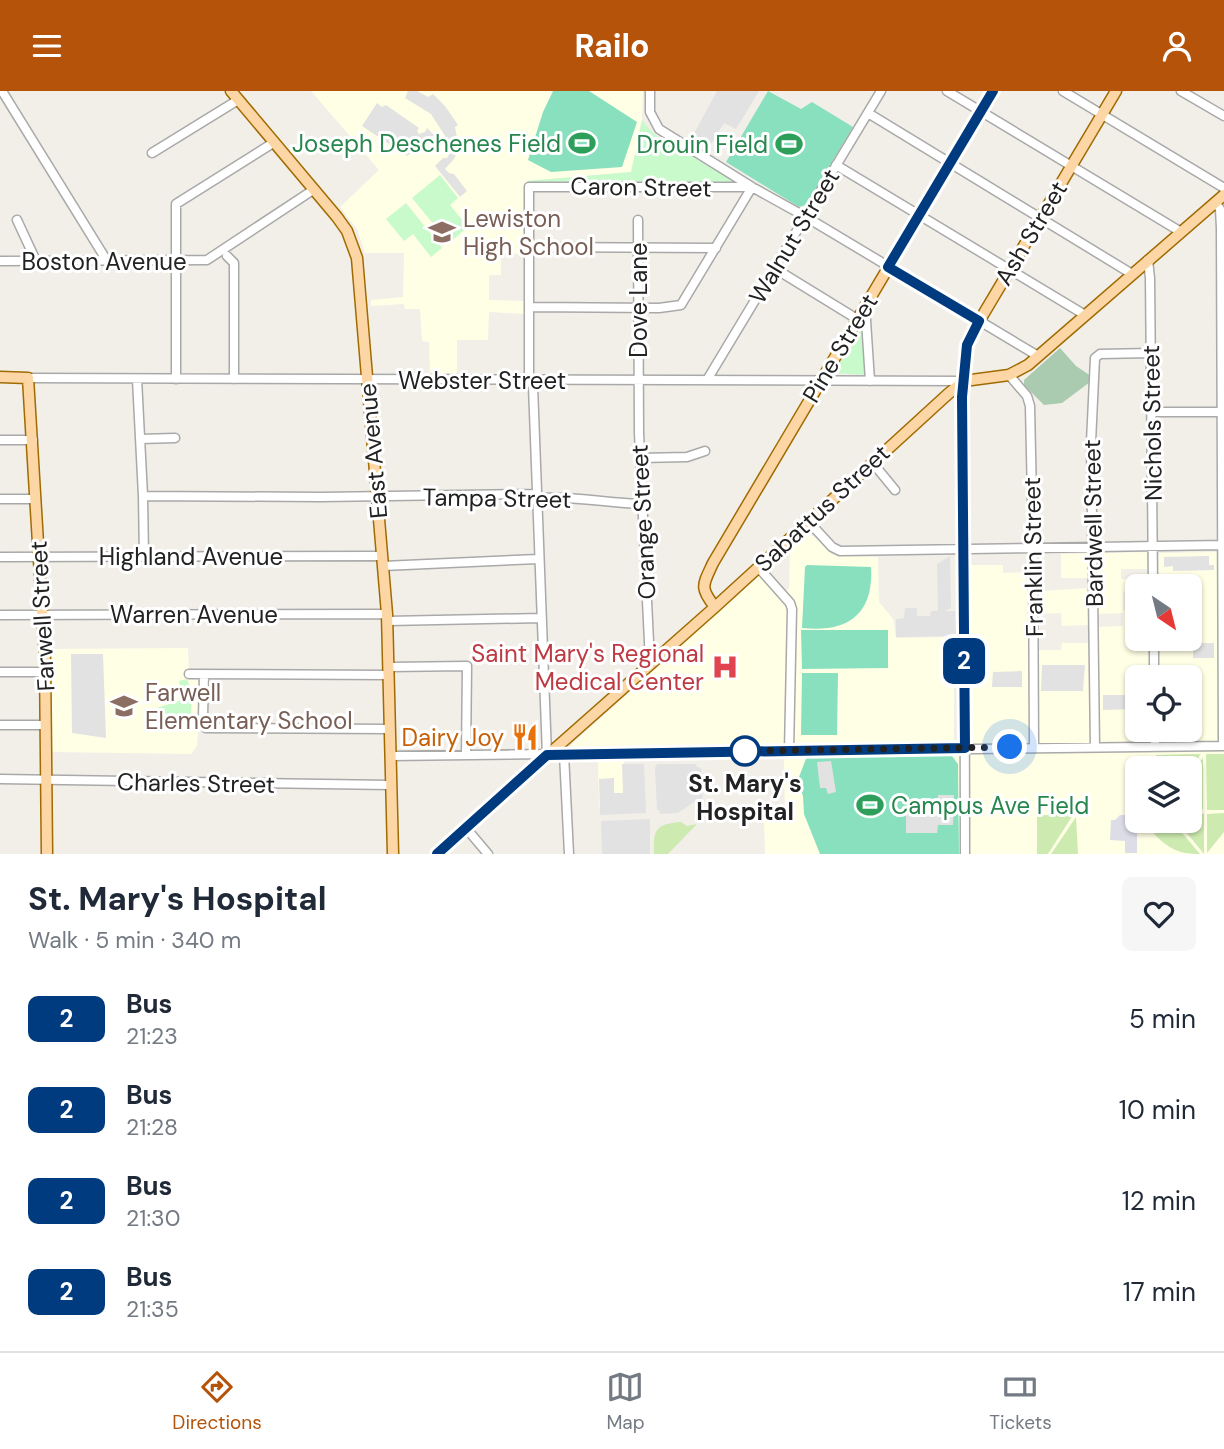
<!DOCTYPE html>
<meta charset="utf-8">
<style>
body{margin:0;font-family:"DM Sans",sans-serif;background:#f6f6f7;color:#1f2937;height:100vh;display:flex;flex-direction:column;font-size:26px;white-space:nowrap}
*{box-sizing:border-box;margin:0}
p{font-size:23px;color:#747a83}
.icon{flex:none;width:38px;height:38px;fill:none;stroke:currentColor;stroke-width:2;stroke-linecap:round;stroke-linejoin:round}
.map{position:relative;height:763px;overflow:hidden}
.panel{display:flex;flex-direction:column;background:#fff;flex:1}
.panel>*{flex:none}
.badge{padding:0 14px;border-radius:10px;font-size:24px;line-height:46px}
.needle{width:46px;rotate:145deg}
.fabs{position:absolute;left:1125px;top:483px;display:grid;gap:14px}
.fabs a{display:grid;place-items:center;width:77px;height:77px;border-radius:10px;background:#fff;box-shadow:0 2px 5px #0004;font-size:35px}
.you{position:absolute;width:35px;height:35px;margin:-18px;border:5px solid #fff;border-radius:50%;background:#1a73e8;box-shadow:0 0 0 10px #1a73e833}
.map>.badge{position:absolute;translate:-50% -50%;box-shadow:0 0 0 4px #fff}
.round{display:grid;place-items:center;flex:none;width:74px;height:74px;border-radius:10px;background:#f6f6f7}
.overview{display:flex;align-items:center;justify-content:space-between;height:119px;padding:0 28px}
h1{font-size:33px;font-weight:700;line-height:52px}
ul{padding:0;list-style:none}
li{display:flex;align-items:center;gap:21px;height:91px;padding:0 28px}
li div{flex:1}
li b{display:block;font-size:26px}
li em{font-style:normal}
li .badge{min-width:77px;font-weight:700;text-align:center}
header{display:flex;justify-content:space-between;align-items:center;height:91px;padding:0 28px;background:#b45309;color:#fff;font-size:32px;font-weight:700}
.tabs{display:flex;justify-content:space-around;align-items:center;height:98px;border-top:2px solid #e0e1e3;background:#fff;font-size:19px;color:#747a83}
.tabs a{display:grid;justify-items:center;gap:4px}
.tabs .current{color:#b45309}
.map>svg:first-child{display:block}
</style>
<header><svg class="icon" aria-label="menu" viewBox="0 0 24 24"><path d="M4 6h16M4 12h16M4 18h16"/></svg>Railo<svg class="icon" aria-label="person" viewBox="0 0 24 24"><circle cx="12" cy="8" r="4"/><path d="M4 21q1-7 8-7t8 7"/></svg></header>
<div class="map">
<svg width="1224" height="763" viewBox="0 0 1224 763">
<rect width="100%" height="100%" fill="#f2efe9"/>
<path fill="#ffffe5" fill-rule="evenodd" d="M311,0H643L642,29L632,81L527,90L526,163L501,162V184H489V209L525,210V223L489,221L488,249H457V282H430L429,251L422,250L420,218H405L404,213L371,215V209L403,206L404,162H365L357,138L340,116L379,79Z
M806,443L813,445L832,463L838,465L878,466L879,511L893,528L896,547L954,546V651L638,657L572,656L571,654L763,481L783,503L789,498L790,457Z
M1149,461V478H1121V488H1147V495H1138L1137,501H1123V519H1137L1138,548H1190V495H1158L1159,462L1224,461V763H765L764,727L785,726L784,667L806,664L971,665L970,474H1003V482L1026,481L1027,501L1088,497V534L1062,535L1061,522L1037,523V559H1061L1062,552H1098V536L1123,535V522L1098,523L1096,487H1061V463ZM1138,586H1190V639H1138ZM1138,677H1190V730H1138Z
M188,557L189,587L198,588V642L197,655L191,663L52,661L50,558Z
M598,670H624L625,717L599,718Z"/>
<path fill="#cdebb0" d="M1201,663L1190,677H1153L1156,664Z
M1206,663H1224V719H1207Z
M1203,667V718H1190V683Z
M1224,722V741L1207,762V723Z
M1190,723H1204V763L1177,730H1190Z
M1037,724H1073L1048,763H1037Z
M1076,726L1078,763H1051Z
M1164,730H1172L1200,763C1179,763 1169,758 1154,743Z
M681,731L687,735L697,733L668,763H654C653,739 655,733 681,731Z"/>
<path fill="#aacbaf" d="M1060,257L1076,275L1091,285L1090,291L1062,312L1044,314L1024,294V289Z"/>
<path fill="#c8facc" d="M642,29L654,43L736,92L527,93V90L631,81Z
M440,84L458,107L450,114L468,136L449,152L412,107Z
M406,112L442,157L431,166L413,143L404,150L386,128Z
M861,237L865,239L868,284L833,282Z
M187,588L192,602L191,624L160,623L159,628L152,629L153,618L179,610L182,605L179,590Z"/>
<path fill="#88e0be" d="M553,0H589L637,31L622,76L551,81L528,69L543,21Z
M768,0L801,18L812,11L853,36L806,114L799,116L726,71Z
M807,474L871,476C874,524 847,542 802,537L805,476Z
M801,539H888V577L802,578Z
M802,582H838L837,644H801Z
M807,665H952L958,673L959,763H820L804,723L803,705L799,694V686Z"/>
<path fill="#e2e2e2" d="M408,0H417L428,6L433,3L445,15L458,34L455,36L459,57L454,68L445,78L449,82L454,83L467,100L460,106L435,75L443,67H447L451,59V48H447L431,23L405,7Z
M717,0H759L736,38L724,32L711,53L701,46L695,52L690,50Z
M377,12L382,16L386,14L419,37L417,40L419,43L425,41L427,37L435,45H432L407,65L362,35Z
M950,465L951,517L945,520H955L956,545L896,546V528L904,527L905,517H917V525H930L931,520H938L937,473Z
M1209,465V474H1214V479L1173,480V475L1164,476V466Z
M1193,552H1214V567H1193Z
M71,563H103L106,647L72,642Z
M1042,574H1085L1083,600H1041Z
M1022,580V596H992L993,581Z
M1103,604H1137V618L1103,619Z
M831,670L836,701L828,703L826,697H820L817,671Z
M622,673H644L646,722L600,724L599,688L614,687V702H623Z
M657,673H696L697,676L701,677L703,716L694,711L678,722L660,723V720L657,719L655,677Z
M938,704H954L953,734H938L937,742H906V716H938Z
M650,728V763H602L601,730Z"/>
<path fill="#dddde8" d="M1120,724H1137V762H1125V750L1110,749L1111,729H1115Z"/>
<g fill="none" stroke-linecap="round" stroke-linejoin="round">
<defs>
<path id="minor" d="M2,0L107,170
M650,0V21L659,38L752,96L806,126L1038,265
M947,0L1181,141
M1063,0L1224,97
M1181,0L1224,25
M868,22L1132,183
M152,62L238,9
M836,74L1085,224
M1215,111L1220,118L1221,137L1223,655
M17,129L36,170
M638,129L639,342L650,572
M530,156L716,157
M227,165L234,172V288
M1148,169L1150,187L1153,495
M0,170L207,169L313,99
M774,177L857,228
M865,214L870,290
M529,216L659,217L681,214L752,96
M1009,284L1027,305L1030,315L1033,456L1034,656
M28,287L964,290L965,763
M137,288L143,405L144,466
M176,288V113L273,52
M707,289L881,0
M1152,321H1224
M140,348L175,347
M0,349H33
M640,367L687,366L705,360
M872,371L895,399
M143,405L321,406L536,403L541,407C574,405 608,412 641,413
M0,408H36
M809,431L832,456L840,460L1224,454
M0,466L382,465
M383,475L538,468
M758,476L790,512L792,518L789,660
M0,524L387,523
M388,530L540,527
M1154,548V586
M389,576L467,575L466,664
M0,581H46
M189,583L389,584
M204,584L203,626L206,637L390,638
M0,634H46
M1155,639V655
M1095,656L1091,351L1095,267L1100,263L1151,262
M564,663L569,763
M547,664L533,295L529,289V96H752
M390,665L1224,655
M0,688L391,694
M466,737L488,763"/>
<path id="major" d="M231,0L337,126L347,140L357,167L387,523L393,763
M0,286L28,287L45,568L47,763
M964,290L968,249L1116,0
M715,516C699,496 703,494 713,472L993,0
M436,763L715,516L948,303L964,290L1009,284L1028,274L1224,104"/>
</defs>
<use href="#minor" stroke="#a9a9a9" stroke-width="11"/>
<use href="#major" stroke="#a06b00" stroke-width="13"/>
<use href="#minor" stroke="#fff" stroke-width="8"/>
<use href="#major" stroke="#fcd6a4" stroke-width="10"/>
</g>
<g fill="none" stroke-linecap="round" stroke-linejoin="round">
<defs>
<path id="line" d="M437,763L547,664L965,657L962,306L967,254L979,230L888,176L993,0"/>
</defs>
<use href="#line" stroke="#fff" stroke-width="16"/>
<use href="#line" stroke="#003b80" stroke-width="10"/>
<path stroke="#222" stroke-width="7" stroke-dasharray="0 12.6" d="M745,660L1010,656"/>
</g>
<defs>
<symbol id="stadium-bare" viewBox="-9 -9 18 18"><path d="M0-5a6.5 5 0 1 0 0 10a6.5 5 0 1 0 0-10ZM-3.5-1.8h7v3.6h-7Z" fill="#2e9e5b" stroke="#fff" stroke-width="2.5" paint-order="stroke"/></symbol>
<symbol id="school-bare" viewBox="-9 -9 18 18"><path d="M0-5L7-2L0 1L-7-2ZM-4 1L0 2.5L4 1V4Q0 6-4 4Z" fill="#8d6e63" stroke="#fff" stroke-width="2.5" paint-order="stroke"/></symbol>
<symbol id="hospital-bare" viewBox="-9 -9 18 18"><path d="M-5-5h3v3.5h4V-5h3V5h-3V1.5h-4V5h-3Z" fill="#e0444e" stroke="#fff" stroke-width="2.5" paint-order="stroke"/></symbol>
<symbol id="restaurant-bare" viewBox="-9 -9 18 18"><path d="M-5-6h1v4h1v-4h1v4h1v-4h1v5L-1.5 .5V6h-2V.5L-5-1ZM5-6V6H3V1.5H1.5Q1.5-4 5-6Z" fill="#e8710a" stroke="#fff" stroke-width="2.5" paint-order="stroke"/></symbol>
</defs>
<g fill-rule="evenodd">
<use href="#stadium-bare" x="563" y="33" width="38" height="38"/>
<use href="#stadium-bare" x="770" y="34" width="38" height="38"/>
<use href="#school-bare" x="423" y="122" width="38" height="38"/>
<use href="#hospital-bare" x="706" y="557" width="38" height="38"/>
<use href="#school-bare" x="105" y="596" width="38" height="38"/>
<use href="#restaurant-bare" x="506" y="627" width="38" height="38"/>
<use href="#stadium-bare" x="851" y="695" width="38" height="38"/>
</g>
<circle fill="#fff" stroke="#003b80" stroke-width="3.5" cx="745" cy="660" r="14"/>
<g text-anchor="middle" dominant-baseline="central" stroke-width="6" stroke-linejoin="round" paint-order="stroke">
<g font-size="24" fill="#27864d" stroke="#fff" text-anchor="end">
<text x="561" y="52">Joseph Deschenes Field</text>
<text x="768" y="53">Drouin Field</text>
<text x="891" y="714" text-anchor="start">Campus Ave Field</text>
</g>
<g font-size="24" fill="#222" stroke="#fff">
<text transform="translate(641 96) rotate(1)">Caron Street</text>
<text transform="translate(1031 142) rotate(-59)">Ash Street</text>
<text transform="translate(794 145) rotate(-59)">Walnut Street</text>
<text x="104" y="170">Boston Avenue</text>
<text transform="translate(638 209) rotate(-90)">Dove Lane</text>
<text transform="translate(840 257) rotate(-59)">Pine Street</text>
<text x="482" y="289">Webster Street</text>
<text transform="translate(1152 332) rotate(-91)">Nichols Street</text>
<text transform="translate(373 360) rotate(-95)">East Avenue</text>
<text transform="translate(497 407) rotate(1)">Tampa Street</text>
<text transform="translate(822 417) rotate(-43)">Sabattus Street</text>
<text transform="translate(643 431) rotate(-93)">Orange Street</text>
<text transform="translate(1093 432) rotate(-91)">Bardwell Street</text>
<text x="191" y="465">Highland Avenue</text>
<text transform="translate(1033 466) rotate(-91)">Franklin Street</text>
<text x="194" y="523">Warren Avenue</text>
<text transform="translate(42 525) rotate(-93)">Farwell Street</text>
<text transform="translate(196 692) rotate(1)">Charles Street</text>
</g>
<g font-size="24" fill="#785e54" stroke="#fff" text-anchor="start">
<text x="463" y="127">Lewiston<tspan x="463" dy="28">High School</tspan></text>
<text x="145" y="601">Farwell<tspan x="145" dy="28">Elementary School</tspan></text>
</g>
<g font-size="24" fill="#be3a42" stroke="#fff" text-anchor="end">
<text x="704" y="562">Saint Mary's Regional<tspan x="704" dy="28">Medical Center</tspan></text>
</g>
<g font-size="24" fill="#c56008" stroke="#fff" text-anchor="end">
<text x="504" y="646">Dairy Joy</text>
</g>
<g font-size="24" font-weight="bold" fill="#222" stroke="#fff">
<text x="745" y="692">St. Mary's<tspan x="745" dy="28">Hospital</tspan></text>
</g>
</g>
</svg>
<div class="fabs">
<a><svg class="needle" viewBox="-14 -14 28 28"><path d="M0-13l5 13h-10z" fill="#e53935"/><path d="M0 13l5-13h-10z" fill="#747a83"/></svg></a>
<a><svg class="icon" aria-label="locate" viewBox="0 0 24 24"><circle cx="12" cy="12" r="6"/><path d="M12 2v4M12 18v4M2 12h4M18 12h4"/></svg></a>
<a><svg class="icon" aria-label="layers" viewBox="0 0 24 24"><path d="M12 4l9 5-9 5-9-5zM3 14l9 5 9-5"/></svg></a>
</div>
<div class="you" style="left:1010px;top:656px"></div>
<b class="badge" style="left:964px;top:570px;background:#003b80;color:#fff">2</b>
</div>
<section class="panel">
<div class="overview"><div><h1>St. Mary's Hospital</h1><p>Walk · 5 min · 340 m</p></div><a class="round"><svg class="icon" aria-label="heart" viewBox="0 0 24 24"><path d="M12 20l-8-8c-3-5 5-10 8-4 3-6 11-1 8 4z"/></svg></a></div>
<ul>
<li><span class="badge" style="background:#003b80;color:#fff">2</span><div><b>Bus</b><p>21:23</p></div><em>5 min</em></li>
<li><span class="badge" style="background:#003b80;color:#fff">2</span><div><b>Bus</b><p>21:28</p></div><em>10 min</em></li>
<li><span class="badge" style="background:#003b80;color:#fff">2</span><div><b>Bus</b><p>21:30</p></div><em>12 min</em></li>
<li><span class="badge" style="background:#003b80;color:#fff">2</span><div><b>Bus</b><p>21:35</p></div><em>17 min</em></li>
</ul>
</section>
<nav class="tabs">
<a class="current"><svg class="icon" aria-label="directions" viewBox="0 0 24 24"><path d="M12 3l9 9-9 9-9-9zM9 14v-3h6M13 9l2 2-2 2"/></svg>Directions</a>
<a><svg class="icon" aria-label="map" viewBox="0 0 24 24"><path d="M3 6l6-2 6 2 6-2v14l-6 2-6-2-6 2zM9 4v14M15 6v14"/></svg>Map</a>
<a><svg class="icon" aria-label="tickets" viewBox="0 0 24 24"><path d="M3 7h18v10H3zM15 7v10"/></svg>Tickets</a>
</nav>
